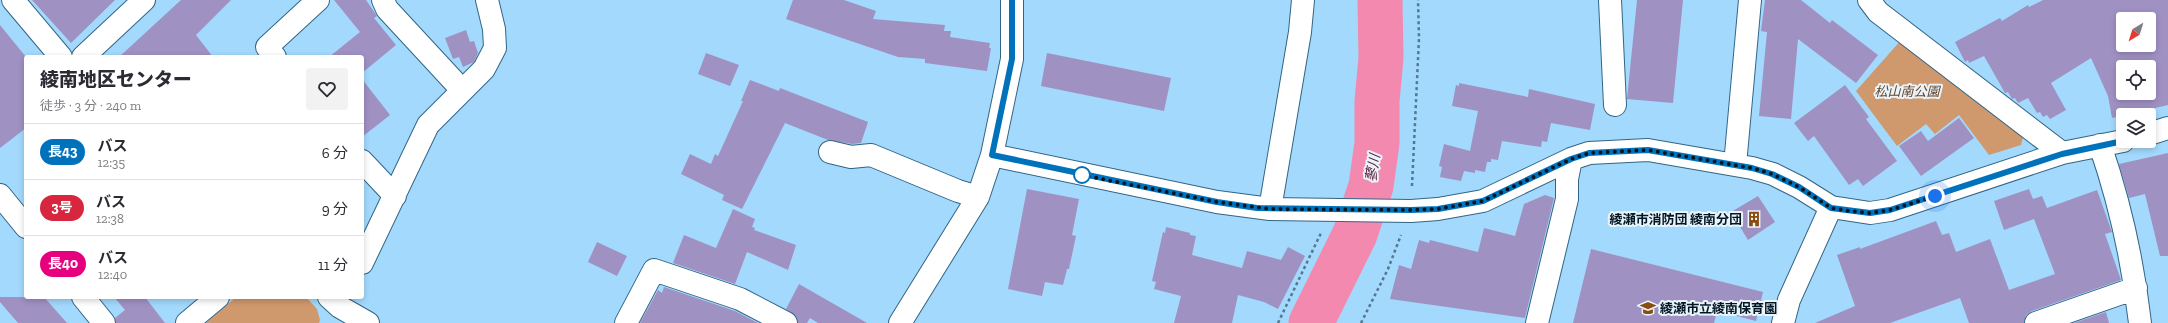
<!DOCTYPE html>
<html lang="ja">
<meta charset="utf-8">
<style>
body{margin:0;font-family:"Zilla Slab","Noto Sans JP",serif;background:#f2f2f3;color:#2b2b33;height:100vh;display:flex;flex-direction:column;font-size:15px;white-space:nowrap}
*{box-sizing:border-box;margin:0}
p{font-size:13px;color:#7c7c81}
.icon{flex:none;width:22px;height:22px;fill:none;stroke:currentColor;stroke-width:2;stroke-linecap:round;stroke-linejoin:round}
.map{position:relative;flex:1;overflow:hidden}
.drawer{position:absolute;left:24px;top:55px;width:340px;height:244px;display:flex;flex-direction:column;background:#fff;border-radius:4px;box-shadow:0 2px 6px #0003}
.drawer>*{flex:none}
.badge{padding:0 8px;border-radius:13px;font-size:14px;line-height:26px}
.needle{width:26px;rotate:218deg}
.fabs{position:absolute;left:2116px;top:12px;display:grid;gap:8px}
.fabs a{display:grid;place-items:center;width:40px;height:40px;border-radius:4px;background:#fff;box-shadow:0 2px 6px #0003;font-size:20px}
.you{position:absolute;width:20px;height:20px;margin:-10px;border:3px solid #fff;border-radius:50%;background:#1a73e8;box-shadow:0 0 0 6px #1a73e833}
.map>.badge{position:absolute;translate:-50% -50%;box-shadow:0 0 0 2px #fff}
.round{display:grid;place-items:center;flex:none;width:42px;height:42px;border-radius:4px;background:#f2f2f3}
.head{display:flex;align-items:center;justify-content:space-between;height:68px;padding:0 16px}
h1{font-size:19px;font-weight:800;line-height:30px}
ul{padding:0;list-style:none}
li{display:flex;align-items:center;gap:12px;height:56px;padding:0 16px;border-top:1px solid #e1e1e2}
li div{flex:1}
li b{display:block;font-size:15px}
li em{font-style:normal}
li .badge{min-width:44px;font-weight:700;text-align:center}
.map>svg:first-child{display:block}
</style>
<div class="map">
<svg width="2168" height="323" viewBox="0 0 2168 323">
<rect width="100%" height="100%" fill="#a3d9fd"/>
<path fill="#d0986d" d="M1902,39L2025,130L2021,145L1989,155L1959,115L1935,134L1926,124L1897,146L1856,91Z
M236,297H306L317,309L320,320L319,323H206Z"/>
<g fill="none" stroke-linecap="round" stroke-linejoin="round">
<path stroke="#f389ae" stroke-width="45" d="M1311,323L1355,234L1371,186L1377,143V101L1381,58L1380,0"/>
</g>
<path fill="#a091c3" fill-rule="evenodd" d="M32,0H115L71,43Z
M181,0H231L196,35L213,57H119Z
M334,0H366L377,16L374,18L396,45L362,73V57H329L360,32Z
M793,0H844L876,11L873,19L945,25L944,31H951L950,37L990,43L989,48H991L987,71L925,63V59L898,57L786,19Z
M1637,0H1683L1673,103L1627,99Z
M1765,0H1801L1830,23L1832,20L1878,55L1856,83L1798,39L1791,119L1759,116L1767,32L1761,31Z
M2043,0H2168V105L2112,118L2108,96L2091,58L2051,83L2066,110L2050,119L2047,115L2043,117L2040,112L2037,113L2028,98L2018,103L2015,98L2012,99L2008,92L2005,93L1984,56L1969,63L1968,60L1965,62L1955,42L2000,18L2002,21L2028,5L2029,7ZM2123,19H2149V45H2123ZM2123,67H2149V93H2123Z
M0,25L26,57V128L0,148Z
M466,30L470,42L474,41L478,53L474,62L463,67L459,57L453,59L445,38Z
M706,53L739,65L730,86L698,74Z
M1047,53L1171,78L1164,111L1041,86Z
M362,79L390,115L362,137Z
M750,80L779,91L780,88L868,122L861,143L852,144L828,140L785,123L742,209L722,200L724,195L681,174L690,154L711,164L715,154L718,156L743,101H741Z
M1459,83L1528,97L1529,89L1595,104L1590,130L1551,123L1547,142L1542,141L1541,147L1502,141L1498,160L1491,159V162H1487L1485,172L1475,170V173L1464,171L1461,181L1440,177L1442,167L1439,166L1444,144L1470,151L1478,111L1452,106L1456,85L1459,86Z
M1845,85L1869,117L1866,119L1897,161L1863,186L1858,179L1849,185L1814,136L1808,141L1794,123Z
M1959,118L1974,138L1921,176L1899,146L1921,131L1928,141Z
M2168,153V256H2160L2145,194L2129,198L2119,164Z
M1027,189L1079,199L1072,235L1076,236L1069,269H1067L1063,285L1045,282L1042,296L1008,289Z
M2029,189L2033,199L2042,196L2047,208L2097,190L2112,232L2105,234L2121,280L2032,311L2026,315L2024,323H1969L1960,298L1890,323H1815L1855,306L1837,255L1860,247V249L1936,221L1942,235L1949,233L1956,252L1990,239L2009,290L2055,274L2034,219L2004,230L1994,201Z
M1545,195L1554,198L1525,318L1390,299L1399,265L1411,269L1419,240L1429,243L1430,240L1478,252L1484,228L1515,236L1524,204Z
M1758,196L1775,222L1748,240L1731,212Z
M733,209L755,219L752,227L755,228L754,230L796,245L788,270L747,252L735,284L673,263L684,235L716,248Z
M1166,227L1190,233V235L1196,236L1192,255L1242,268L1247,251L1281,260L1288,247L1305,256L1278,309L1264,302L1238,295L1232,323H1174L1181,296L1154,289L1156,282L1152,281L1163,232L1165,233Z
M597,242L627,256L617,276L588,262Z
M1591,249L1763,292L1756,321L1717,311L1714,323H1573Z
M799,284L867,323H818L810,318L807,323H798L796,316L786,309Z
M664,287L735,311L758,323H640L658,290L662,293Z
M0,297H44L67,323H18L0,302Z
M114,297H145L165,323H116L115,318L125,310Z
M2106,312L2109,323H2074Z"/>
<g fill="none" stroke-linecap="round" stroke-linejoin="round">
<defs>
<path id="minor" d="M13,0L61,57
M383,0L387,9L462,90
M1610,0L1615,105
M1869,0L1878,12L2062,153
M83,57L144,0
M275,57L267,47L318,0
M2149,134L2168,128
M2100,145C2120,203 2133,262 2140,323
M830,152L851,157L871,155L958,191L978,197
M992,155L1217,202L1270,209L1411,211L1438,209L1483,201L1571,159L1589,153L1648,150L1752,168L1773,174L1799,187L1831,207L1870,213L1890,210L2062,153L2123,141
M362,161L395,196
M1735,165L1750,0
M0,195L26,227
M1270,209L1300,32L1303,0
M362,263L428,125L484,69L495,48L494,29L487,0
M83,297L104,323
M329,297L340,307L368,323
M187,323L218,297
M626,323L654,270L740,299L786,323
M900,323L978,197L992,155L1012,59V0
M1537,323L1567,199V179L1571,159
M1783,323L1789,300L1831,207
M2036,323L2136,288"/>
</defs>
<use href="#minor" stroke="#326585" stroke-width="24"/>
<path stroke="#537890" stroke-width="2.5" stroke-dasharray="3 3" stroke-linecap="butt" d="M1412,186L1419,38L1418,0
M1278,323L1321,233
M1361,323L1388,269L1401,235"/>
<use href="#minor" stroke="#fff" stroke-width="22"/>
</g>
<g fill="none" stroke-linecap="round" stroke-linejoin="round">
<defs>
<path id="line" d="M1012,0V59L992,155L1217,202L1257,208L1411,210L1438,209L1483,201L1571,159L1589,153L1648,150L1752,168L1772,174L1799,187L1831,208L1870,213L1890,210L2062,154L2123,141"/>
</defs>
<use href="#line" stroke="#fff" stroke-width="9"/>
<use href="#line" stroke="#0072bc" stroke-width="6"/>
<path stroke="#031623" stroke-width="4" stroke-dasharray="0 7.2" d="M1082,175L1217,202L1270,209L1411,210L1438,209L1483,201L1571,159L1589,153L1648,150L1752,168L1772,174L1799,187L1831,208L1850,211L1870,213L1890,210L1935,196"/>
</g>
<defs>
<symbol id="building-bare" viewBox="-9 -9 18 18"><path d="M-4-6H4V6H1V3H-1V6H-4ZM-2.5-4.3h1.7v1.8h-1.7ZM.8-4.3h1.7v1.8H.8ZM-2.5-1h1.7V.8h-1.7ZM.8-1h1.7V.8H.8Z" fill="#8a4c0f" stroke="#e9f4fb" stroke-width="2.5" paint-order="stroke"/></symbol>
<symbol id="school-bare" viewBox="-9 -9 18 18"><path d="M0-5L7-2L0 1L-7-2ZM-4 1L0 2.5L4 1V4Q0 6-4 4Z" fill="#8a4c0f" stroke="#e9f4fb" stroke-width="2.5" paint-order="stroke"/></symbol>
</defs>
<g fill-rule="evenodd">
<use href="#building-bare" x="1743" y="208" width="22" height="22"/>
<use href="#school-bare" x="1637" y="297" width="22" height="22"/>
</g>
<circle fill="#fff" stroke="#0072bc" stroke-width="2" cx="1082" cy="175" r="8"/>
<g text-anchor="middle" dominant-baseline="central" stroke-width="4" stroke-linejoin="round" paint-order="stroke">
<g font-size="13" font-style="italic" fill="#633f22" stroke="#e9f4fb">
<text x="1907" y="91">松山南公園</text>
</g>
<g font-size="13" font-weight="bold" fill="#031623" stroke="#e9f4fb" text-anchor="end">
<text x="1742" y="219">綾瀬市消防団 綾南分団</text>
<text x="1660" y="308" text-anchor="start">綾瀬市立綾南保育園</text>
</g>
<g font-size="14" font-style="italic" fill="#53122e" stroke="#e9f4fb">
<text transform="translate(1373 168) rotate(-81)">蓼川</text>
</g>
</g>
</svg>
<div class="fabs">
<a><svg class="needle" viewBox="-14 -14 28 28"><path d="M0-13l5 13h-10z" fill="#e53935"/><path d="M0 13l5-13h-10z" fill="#7c7c81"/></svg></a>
<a><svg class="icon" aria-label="locate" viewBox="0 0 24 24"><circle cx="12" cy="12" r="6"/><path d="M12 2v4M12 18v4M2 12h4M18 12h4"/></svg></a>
<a><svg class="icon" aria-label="layers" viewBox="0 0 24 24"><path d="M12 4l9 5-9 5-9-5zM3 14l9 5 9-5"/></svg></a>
</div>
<div class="you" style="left:1935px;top:196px"></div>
<section class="drawer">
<div class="head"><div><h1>綾南地区センター</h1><p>徒歩 · 3 分 · 240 m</p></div><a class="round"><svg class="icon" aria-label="heart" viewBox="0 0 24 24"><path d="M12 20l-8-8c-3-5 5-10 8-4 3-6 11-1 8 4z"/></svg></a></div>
<ul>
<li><span class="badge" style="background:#0072bc;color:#fff">長43</span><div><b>バス</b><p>12:35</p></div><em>6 分</em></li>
<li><span class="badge" style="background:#d7263d;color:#fff">3号</span><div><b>バス</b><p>12:38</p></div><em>9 分</em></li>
<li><span class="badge" style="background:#e6007e;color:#fff">長40</span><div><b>バス</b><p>12:40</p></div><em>11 分</em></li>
</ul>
</section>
</div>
